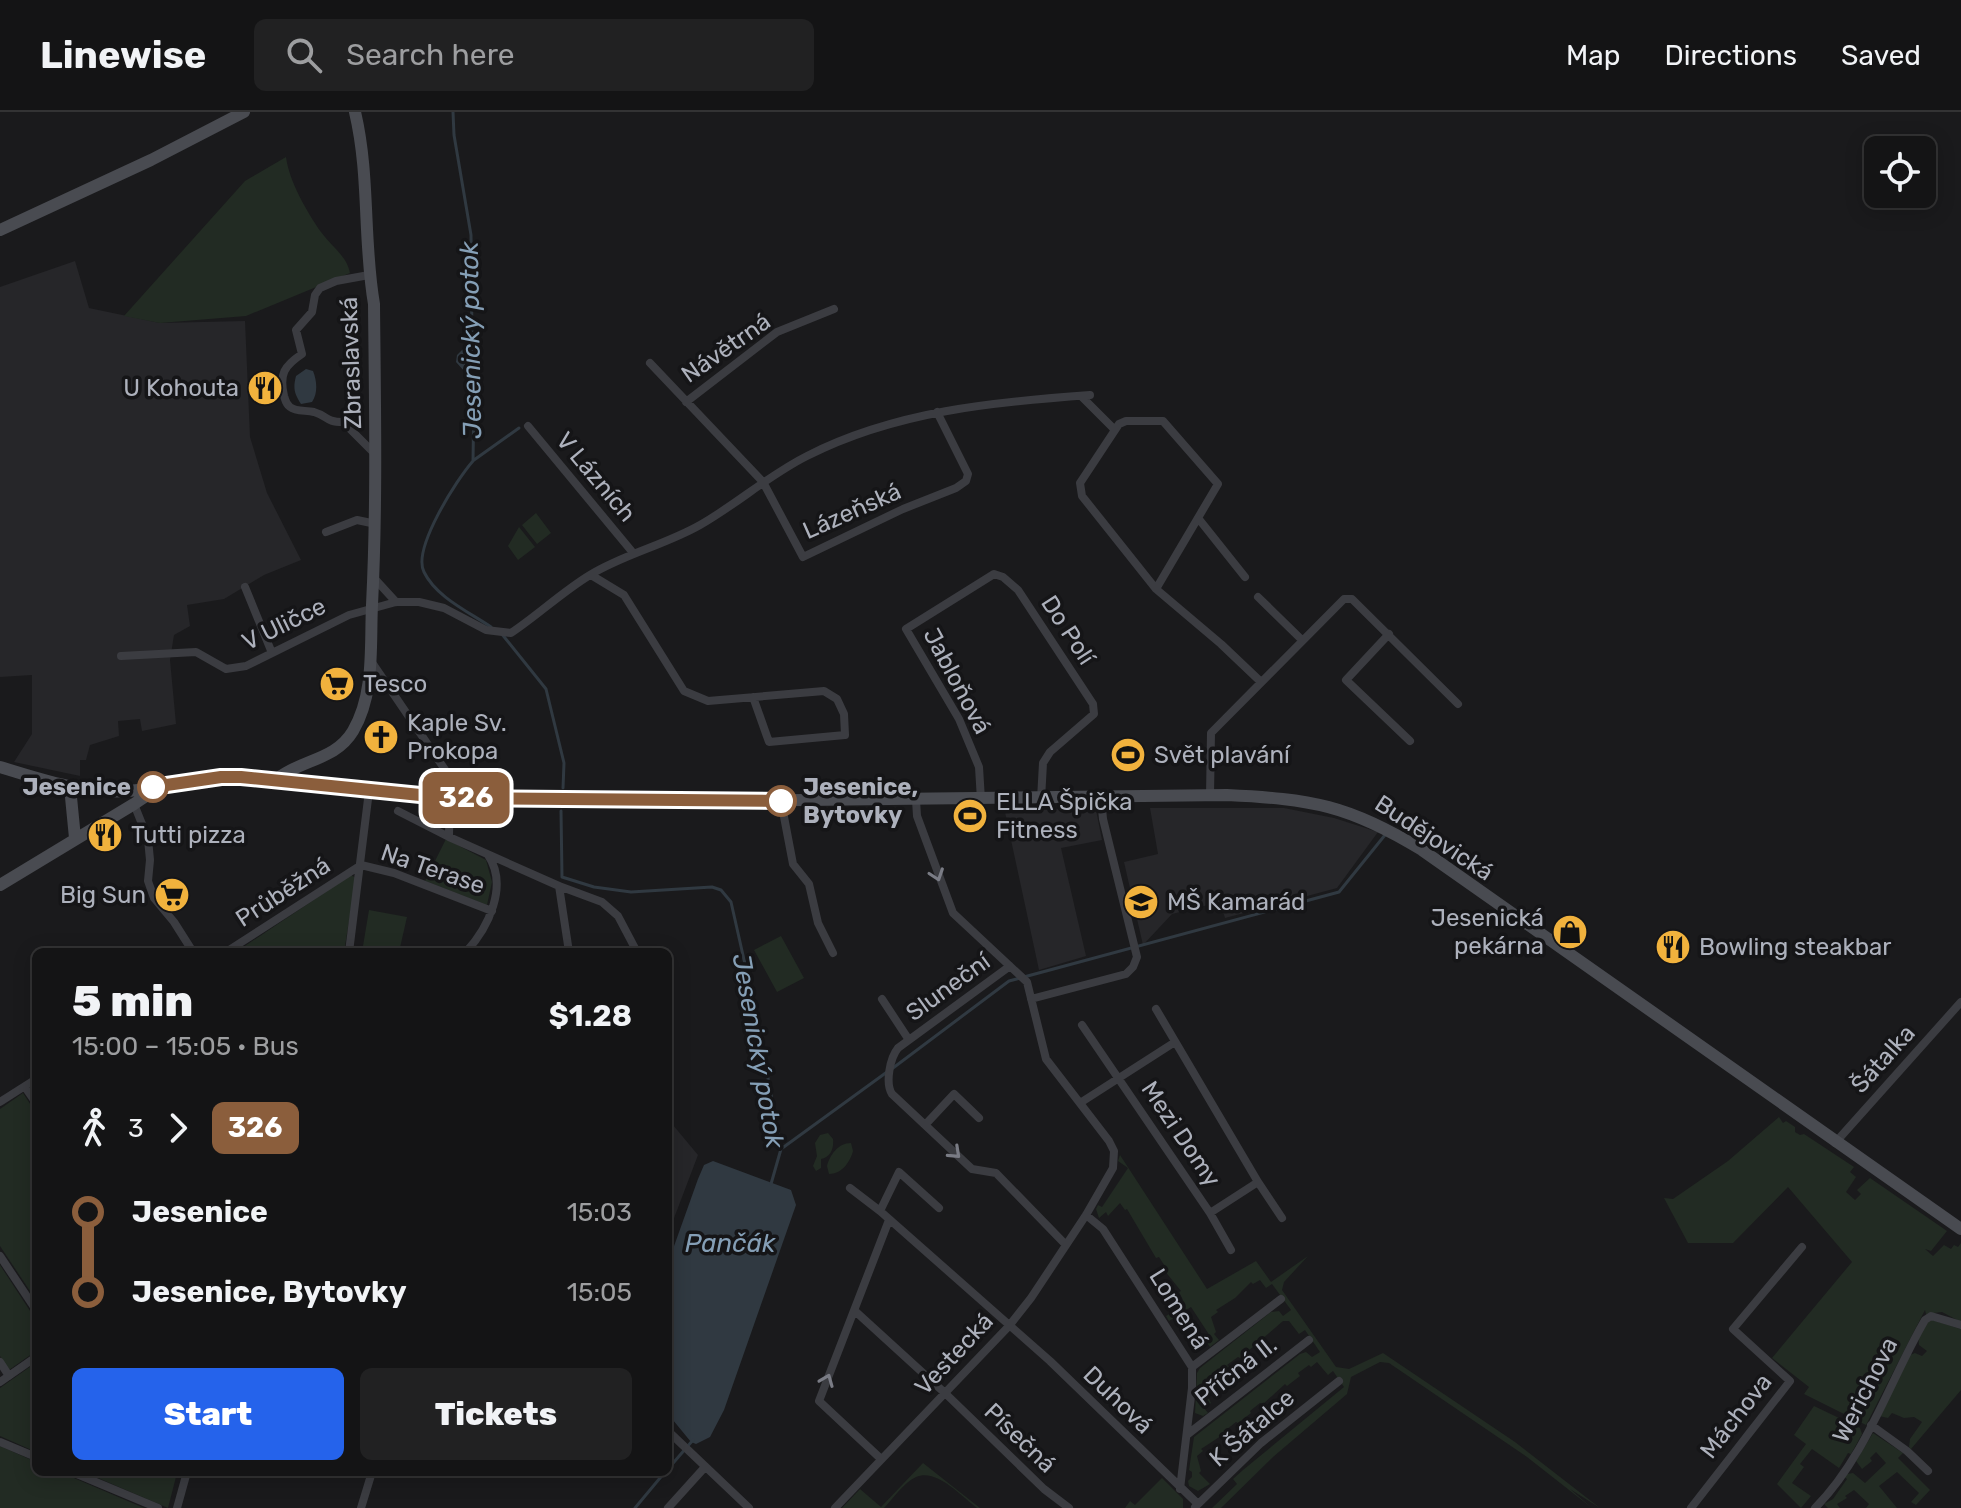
<!DOCTYPE html>
<meta charset="utf-8">
<style>
body{margin:0;font-family:Rubik,sans-serif;background:#212122;color:#f1f3f6;height:100vh;display:flex;flex-direction:column;font-size:30px;white-space:nowrap}
*{box-sizing:border-box;margin:0}
p{font-size:26px;color:#9d9ea0}
.icon{flex:none;width:44px;height:44px;fill:none;stroke:currentColor;stroke-width:2;stroke-linecap:round;stroke-linejoin:round}
.map{position:relative;flex:1;overflow:hidden}
.panel{position:absolute;left:32px;top:836px;width:640px;height:528px;display:flex;flex-direction:column;background:#141415;border-radius:12px;box-shadow:0 4px 20px #0003,0 0 0 2px #333334}
.panel>*{flex:none}
.badge{padding:0 16px;border-radius:12px;font-size:28px;line-height:52px}
.buttons{position:absolute;left:1864px;top:24px;display:grid;gap:16px}
.buttons a{display:grid;place-items:center;width:72px;height:72px;border-radius:12px;background:#141415;box-shadow:0 4px 20px #0003,0 0 0 2px #333334;font-size:40px}
.map>.badge{position:absolute;translate:-50% -50%;box-shadow:0 0 0 4px #fff}
.legs{display:flex;align-items:center;gap:12px;height:88px;padding:0 40px;font-size:26px}
.legs p{margin-inline-start:auto}
.headline{display:flex;align-items:center;justify-content:space-between;height:136px;padding:0 40px}
h1{font-size:44px;font-weight:800;line-height:60px}
.action{display:flex;gap:16px;margin-top:auto;padding:16px 40px}
.action a{flex:1;height:92px;border-radius:12px;background:#2563eb;color:#fff;font-size:32px;font-weight:800;line-height:92px;text-align:center}
.action a+a{background:#212122;color:#f1f3f6}
ul{padding:0 40px;list-style:none}
li{display:flex;align-items:center;gap:28px;height:80px;font-size:30px}
li i{display:grid;place-items:center;width:12px;height:100%;margin:0 10px;background:currentColor}
li i::after{content:'';width:20px;height:20px;margin:-10px;border:6px solid;border-radius:50%;background:#141415}
li p{margin-inline-start:auto}
li:first-child i{background:linear-gradient(#0000 50%,currentColor 0)}
li:last-child i{background:linear-gradient(currentColor 50%,#0000 0)}
header{display:flex;align-items:center;gap:48px;box-sizing:border-box;height:112px;padding:0 40px;background:#141415;border-bottom:2px solid #333334}
header strong{font-size:38px}
nav{display:flex;gap:44px;margin-inline-start:auto;font-size:28px}
.search{width:560px;height:72px;background:#212122;display:flex;align-items:center;gap:20px;box-sizing:border-box;padding:0 28px;border-radius:12px;color:#9d9ea0;font-size:30px}
.map>svg:first-child{display:block}
</style>
<header>
<strong>Linewise</strong>
<div class="search"><svg class="icon" aria-label="search" viewBox="0 0 24 24"><circle cx="10" cy="10" r="6"/><path d="M15 15l6 6"/></svg>Search here</div>
<nav><a>Map</a><a>Directions</a><a>Saved</a></nav>
</header>
<div class="map">
<svg width="1961" height="1396" viewBox="0 0 1961 1396">
<rect width="100%" height="100%" fill="#1a1a1c"/>
<path fill="#262629" d="M75,149L89,196L160,211L245,209L250,325L267,381L301,448L264,463L224,487L187,493L190,514L174,523L170,548L176,612L142,619L140,607L118,609L119,624L90,633L86,648H80V664L14,650L32,622V563L0,565V175Z
M1088,695L1096,698L1102,728L1061,736L1086,844L1039,858L1005,700Z
M1150,696H1284L1334,706L1378,720L1337,776L1225,806L1220,790L1172,802L1143,833L1124,750L1158,742Z
M668,1007L698,1043L668,1122Z"/>
<path fill="#222b23" d="M286,45C289,69 307,100 321,120C331,134 347,144 350,161L246,204L160,211L124,204L245,69Z
M536,401L551,421L537,432L522,413Z
M519,415L535,435L518,448L508,434Z
M446,727L486,748L492,770L487,793L425,769Z
M351,763L356,766L344,840H236Z
M369,798L407,805L399,840H362Z
M781,824L804,866L777,880L754,838Z
M23,981L36,1001V1188L0,1134V997Z
M1779,1005L1783,1011L1786,1009L1795,1015V1020L1800,1023L1804,1022L1854,1055L1850,1060L1856,1065L1846,1080L1855,1088L1861,1082L1857,1078L1870,1066L1947,1119L1931,1139L1925,1137L1933,1144L1944,1133L1951,1137L1954,1133L1958,1135L1961,1131V1210L1942,1200L1926,1202L1925,1198L1866,1313L1804,1282L1809,1275L1772,1246L1852,1150L1788,1075L1733,1131H1688L1664,1086L1673,1087L1728,1049Z
M828,1021L833,1027C834,1036 831,1045 821,1047V1056L816,1059L813,1054L817,1044L815,1031L820,1023Z
M851,1031L853,1039C850,1050 842,1062 829,1062L827,1054C830,1043 838,1031 851,1031Z
M1120,1043L1207,1177L1256,1149L1271,1170L1308,1144L1284,1170L1282,1178L1336,1255L1349,1257L1383,1241L1515,1330L1600,1396L1570,1377L1592,1396L1527,1345L1389,1251L1380,1250L1351,1265L1347,1282L1273,1345L1221,1396H1212L1237,1372L1233,1367L1243,1358L1344,1275L1333,1259L1328,1263L1317,1250L1311,1255L1309,1253L1298,1261L1300,1264L1287,1274L1285,1272L1263,1292L1260,1291L1250,1299L1251,1301L1238,1311L1236,1310L1226,1318L1227,1320L1201,1337L1203,1339L1197,1344L1201,1359L1199,1361L1210,1372L1198,1379L1189,1374L1188,1369L1192,1365V1360L1189,1358L1194,1325L1300,1242L1306,1240L1312,1245L1320,1240L1305,1218L1299,1222L1289,1209H1283L1240,1246L1238,1245L1227,1253L1229,1255L1219,1263L1217,1261L1206,1269L1205,1279L1211,1291L1204,1296L1208,1301L1203,1304L1195,1301L1197,1261L1200,1256L1271,1200L1279,1199L1283,1204L1291,1198L1272,1172L1266,1176L1260,1168L1253,1172L1251,1170L1235,1186L1216,1198L1218,1200L1211,1205L1216,1220L1214,1222L1219,1228L1210,1235L1205,1228L1210,1224L1191,1195L1169,1209L1166,1204L1171,1201L1166,1193L1183,1188L1179,1180L1181,1179L1164,1158L1166,1156L1159,1145L1156,1146L1127,1097L1125,1098L1120,1091L1108,1104L1106,1100L1099,1106L1096,1097L1098,1093L1102,1095L1128,1056L1118,1049Z
M0,1153L36,1208V1239L9,1258L0,1244Z
M1932,1208L1961,1217V1278L1911,1337L1909,1335L1910,1327L1922,1310L1914,1305L1904,1306L1892,1301L1888,1306L1879,1304L1910,1243L1915,1241L1922,1244L1927,1239L1919,1233C1917,1225 1924,1211 1932,1208Z
M34,1252L36,1253V1340L0,1324V1276Z
M1814,1294L1860,1316L1862,1322L1851,1342L1848,1341L1839,1356L1812,1337L1800,1352L1804,1355L1792,1371L1811,1384L1801,1396L1777,1372L1806,1332L1794,1323Z
M1873,1321L1903,1341L1898,1346L1930,1378L1916,1393L1911,1390L1919,1381L1897,1360L1879,1374L1897,1396H1866L1869,1392L1854,1378L1845,1384L1847,1386L1837,1392L1840,1396H1828L1824,1392L1833,1387L1847,1367L1844,1365L1847,1362L1853,1361L1865,1371L1886,1351L1876,1340L1870,1346L1872,1349L1862,1357L1856,1349Z
M0,1334L36,1350V1360H60L144,1396H0Z
M923,1351L980,1396H977C962,1385 937,1356 916,1365C904,1370 893,1387 884,1396H842L860,1377L881,1395Z
M84,1360H180L177,1361L168,1396Z
M1162,1366L1183,1387V1396H1125L1130,1389L1135,1393Z"/>
<path fill="#303941" d="M472,228L475,229V252L465,260L456,250L457,243Z
M306,257L313,259C317,269 318,281 312,290L301,292C294,281 293,276 296,264Z
M713,1049L791,1078L796,1093L724,1298L710,1325L696,1332L691,1330L668,1302V1151L698,1067L704,1053Z"/>
<g fill="none" stroke-linecap="round" stroke-linejoin="round">
<path stroke="#303941" stroke-width="3" d="M453,0L454,23L471,123L472,231
M471,254L474,282L473,349C457,367 412,437 424,460C436,485 469,500 491,515
M474,348L519,316
M501,521L546,577L564,651L563,676
M561,699L562,765L594,775L631,780L712,775L721,778L731,790L756,901L781,1037L771,1072
M1393,710L1399,698
M893,956L1009,869L1339,780L1385,723
M781,1037L887,960
M668,1357L693,1328
M635,1396L665,1360"/>
<path stroke="#3b3c41" stroke-width="8" d="M369,163L336,169L320,176L315,183L312,200L296,218L302,242C284,254 279,262 284,284C286,289 285,291 290,295C296,300 306,298 314,300C328,304 325,310 343,310L375,342
M650,251L763,370L803,445L903,397L956,376L966,369L968,362L937,300
M1081,284L1114,317
M686,290L777,220L834,197
M528,314L634,442
M1198,406L1245,465
M326,420L357,408L376,412
M591,463L624,483L684,579L708,589L824,579L837,587L844,602L845,623L769,630L753,585
M374,466L396,490
M245,475L272,541
M1156,477L1218,372L1163,309H1126L1119,312L1080,371L1082,384L1156,477L1221,532L1261,570
M1258,485L1302,528
M1389,522L1346,568L1410,629
M121,544L196,540L226,557L246,554L349,503L396,490H419L444,496L486,518L511,521C538,503 562,480 590,463C624,442 665,433 700,413C737,392 769,363 807,344C895,299 994,290 1090,283
M371,549L450,665L449,725L559,774L602,790L618,804L637,840
M1210,684L1211,621L1344,487H1352L1458,592
M981,688L979,655L959,607L906,517L994,462L1003,465L1018,478L1093,592L1094,602L1050,640L1043,651L1041,687
M781,689L793,752L809,772L818,811L833,841
M134,692L148,727L150,748L148,769L154,786L174,810L193,840
M398,699L449,725
M559,774L569,840
M226,840L361,753L394,761L492,799
M349,840L369,679
M466,840C488,816 509,774 488,743
M1010,854L898,936C890,946 885,971 892,982L972,1057L996,1061L1066,1133
M882,887L909,928
M1031,887L1126,862L1133,855L1137,845L1103,707L1101,686
M1082,913L1210,1101L1258,1070L1156,897
M25,975L36,991
M0,990L36,967
M1080,991L1175,930
M925,1013L954,982L979,1006
M1835,1031L1961,890
M1258,1070L1282,1106
M850,1076L880,1099L1050,1249L1198,1392
M880,1099L899,1060L939,1096
M1210,1101L1231,1138
M1086,1103L1103,1117L1192,1255V1276L1180,1377
M0,1144L36,1198
M855,1199L946,1282L1044,1377L1069,1396
M0,1250L9,1264
M1192,1255L1281,1187
M0,1270L36,1245
M1871,1313L1907,1339L1928,1359
M668,1319L749,1396
M1188,1322L1309,1228
M0,1330L36,1345
M880,1346L819,1289L889,1108
M72,1360L158,1396
M1195,1395L1261,1331L1339,1269
M177,1396L187,1360
M361,1396L372,1360
M668,1396L705,1355
M835,1396L1009,1214L1031,1186L1086,1103L1113,1056L1114,1039L1109,1029L1046,947L1027,870L953,801L917,704L916,688
M1691,1396L1790,1269L1733,1217L1802,1135
M1815,1396C1866,1345 1889,1270 1925,1208L1931,1204L1961,1213"/>
<path stroke="#494b51" stroke-width="12" d="M0,118L151,48L244,0
M0,655C42,668 84,682 129,679C166,676 203,665 241,665L450,686L719,689L1227,683C1311,687 1349,693 1422,738L1961,1117
M277,667C301,647 335,649 353,619C375,582 370,534 372,493C377,393 375,293 374,192C363,129 370,63 355,0
M70,675L75,726
M0,773L134,692L149,682L153,675"/>
</g>
<defs><path id="oneway-chevron" d="M-2-3.5L2.5 0L-2 3.5" fill="none" stroke-width="1.6" stroke-linecap="round" stroke-linejoin="round" transform="scale(2)"/></defs>
<g stroke="#7a7c85">
<use href="#oneway-chevron" transform="translate(937 763) rotate(71)"/>
<use href="#oneway-chevron" transform="translate(955 1041) rotate(43)"/>
<use href="#oneway-chevron" transform="translate(827 1268) rotate(-68)"/>
</g>
<g fill="none" stroke-linecap="round" stroke-linejoin="round">
<defs>
<path id="line-1" d="M153,675L221,665H241L450,686L781,689"/>
</defs>
<use href="#line-1" stroke="#fff" stroke-width="18"/>
<use href="#line-1" stroke="#8b5e3c" stroke-width="12"/>
</g>
<defs>
<symbol id="restaurant-disc" viewBox="-11 -11 22 22"><circle r="9.5" fill="#f1b23d" stroke="#151517"/><path d="M-5-6h1v4h1v-4h1v4h1v-4h1v5L-1.5 .5V6h-2V.5L-5-1ZM5-6V6H3V1.5H1.5Q1.5-4 5-6Z" fill="#111"/></symbol>
<symbol id="supermarket-disc" viewBox="-11 -11 22 22"><circle r="9.5" fill="#f1b23d" stroke="#151517"/><path d="M-6-5.5h2.5l.6 2H6L4.5 2H-2.5L-4.4-4H-6ZM-1.5 3.2a1.3 1.3 0 1 0 .1 0ZM3 3.2a1.3 1.3 0 1 0 .1 0Z" fill="#111"/></symbol>
<symbol id="church-disc" viewBox="-11 -11 22 22"><circle r="9.5" fill="#f1b23d" stroke="#151517"/><path d="M-1.2-6h2.4v3.5h3.3v2.4h-3.3V6h-2.4V-.1h-3.3v-2.4h3.3Z" fill="#111"/></symbol>
<symbol id="stadium-disc" viewBox="-11 -11 22 22"><circle r="9.5" fill="#f1b23d" stroke="#151517"/><path d="M0-5a6.5 5 0 1 0 0 10a6.5 5 0 1 0 0-10ZM-3.5-1.8h7v3.6h-7Z" fill="#111"/></symbol>
<symbol id="school-disc" viewBox="-11 -11 22 22"><circle r="9.5" fill="#f1b23d" stroke="#151517"/><path d="M0-5L7-2L0 1L-7-2ZM-4 1L0 2.5L4 1V4Q0 6-4 4Z" fill="#111"/></symbol>
<symbol id="shop-disc" viewBox="-11 -11 22 22"><circle r="9.5" fill="#f1b23d" stroke="#151517"/><path d="M-5-2.5h2.3a2.7 3.5 0 0 1 5.4 0H5L5.5 6h-11ZM-1.5-2.5h3a1.5 2.3 0 0 0-3 0Z" fill="#111"/></symbol>
</defs>
<g fill-rule="evenodd">
<use href="#restaurant-disc" x="245" y="256" width="40" height="40"/>
<use href="#supermarket-disc" x="317" y="552" width="40" height="40"/>
<use href="#church-disc" x="361" y="605" width="40" height="40"/>
<use href="#stadium-disc" x="1108" y="623" width="40" height="40"/>
<use href="#stadium-disc" x="950" y="684" width="40" height="40"/>
<use href="#restaurant-disc" x="85" y="703" width="40" height="40"/>
<use href="#supermarket-disc" x="152" y="763" width="40" height="40"/>
<use href="#school-disc" x="1121" y="770" width="40" height="40"/>
<use href="#shop-disc" x="1550" y="800" width="40" height="40"/>
<use href="#restaurant-disc" x="1653" y="815" width="40" height="40"/>
</g>
<g fill="#fff" stroke="#8b5e3c" stroke-width="4">
<circle cx="153" cy="675" r="14"/>
<circle cx="781" cy="689" r="14"/>
</g>
<g text-anchor="middle" dominant-baseline="central" stroke-width="7" stroke-linejoin="round" paint-order="stroke">
<g font-size="24" fill="#adb1bc" stroke="#151517">
<text transform="translate(726 236) rotate(-35)">Návětrná</text>
<text transform="translate(351 251) rotate(-92)">Zbraslavská</text>
<text transform="translate(596 365) rotate(50)">V Lázních</text>
<text transform="translate(852 399) rotate(-24)">Lázeňská</text>
<text transform="translate(284 512) rotate(-26)">V Uličce</text>
<text transform="translate(1068 518) rotate(57)">Do Polí</text>
<text transform="translate(957 569) rotate(62)">Jabloňová</text>
<text transform="translate(1434 726) rotate(33)">Budějovická</text>
<text transform="translate(433 757) rotate(19)">Na Terase</text>
<text transform="translate(283 780) rotate(-33)">Průběžná</text>
<text transform="translate(948 875) rotate(-36)">Sluneční</text>
<text transform="translate(1883 947) rotate(-48)">Šátalka</text>
<text transform="translate(1181 1022) rotate(56)">Mezi Domy</text>
<text transform="translate(1179 1197) rotate(58)">Lomená</text>
<text transform="translate(954 1242) rotate(-47)">Vestecká</text>
<text transform="translate(1236 1259) rotate(-38)">Příčná II.</text>
<text transform="translate(1865 1278) rotate(-63)">Werichova</text>
<text transform="translate(1118 1288) rotate(44)">Duhová</text>
<text transform="translate(1736 1304) rotate(-52)">Máchova</text>
<text transform="translate(1252 1316) rotate(-41)">K Šátalce</text>
<text transform="translate(1020 1326) rotate(44)">Písečná</text>
</g>
<g font-size="24" fill="#adb1bc" stroke="#151517" text-anchor="start">
<text x="239" y="276" text-anchor="end">U Kohouta</text>
<text x="363" y="572">Tesco</text>
<text x="407" y="611">Kaple Sv.<tspan x="407" dy="28">Prokopa</tspan></text>
<text x="1154" y="643">Svět plavání</text>
<text x="996" y="690">ELLA Špička<tspan x="996" dy="28">Fitness</tspan></text>
<text x="131" y="723">Tutti pizza</text>
<text x="146" y="783" text-anchor="end">Big Sun</text>
<text x="1167" y="790">MŠ Kamarád</text>
<text x="1544" y="806" text-anchor="end">Jesenická<tspan x="1544" dy="28">pekárna</tspan></text>
<text x="1699" y="835">Bowling steakbar</text>
</g>
<g font-size="24" font-weight="bold" fill="#adb1bc" stroke="#151517" text-anchor="end">
<text x="131" y="675">Jesenice</text>
<text x="803" y="675" text-anchor="start">Jesenice,<tspan x="803" dy="28">Bytovky</tspan></text>
</g>
<g font-size="26" font-style="italic" fill="#859fb6" stroke="#151517">
<text transform="translate(471 228) rotate(-91)">Jesenický potok</text>
<text transform="translate(758 939) rotate(80)">Jesenický potok</text>
<text x="730" y="1131">Pančák</text>
</g>
</g>
</svg>
<div class="buttons">
<a><svg class="icon" aria-label="locate" viewBox="0 0 24 24"><circle cx="12" cy="12" r="6"/><path d="M12 2v4M12 18v4M2 12h4M18 12h4"/></svg></a>
</div>
<b class="badge" style="left:466px;top:686px;background:#8b5e3c;color:#fff">326</b>
<section class="panel">
<div class="headline"><div><h1>5 min</h1><p>15:00 – 15:05 · Bus</p></div><b>$1.28</b></div>
<div class="legs"><svg class="icon" aria-label="walk" viewBox="0 0 24 24"><circle cx="13" cy="4" r="2"/><path d="M13 8l-2 6 4 7M11 14l-3 7M7 12l3-4h3l4 4"/></svg>3<svg class="icon" aria-label="forward" viewBox="0 0 24 24"><path d="M9 5l7 7-7 7"/></svg><b class="badge" style="background:#8b5e3c;color:#fff">326</b></div>
<ul>
<li><i style="color:#8b5e3c"></i><b>Jesenice</b><p>15:03</p></li>
<li><i style="color:#8b5e3c"></i><b>Jesenice, Bytovky</b><p>15:05</p></li>
</ul>
<div class="action"><a>Start</a><a>Tickets</a></div>
</section>
</div>
